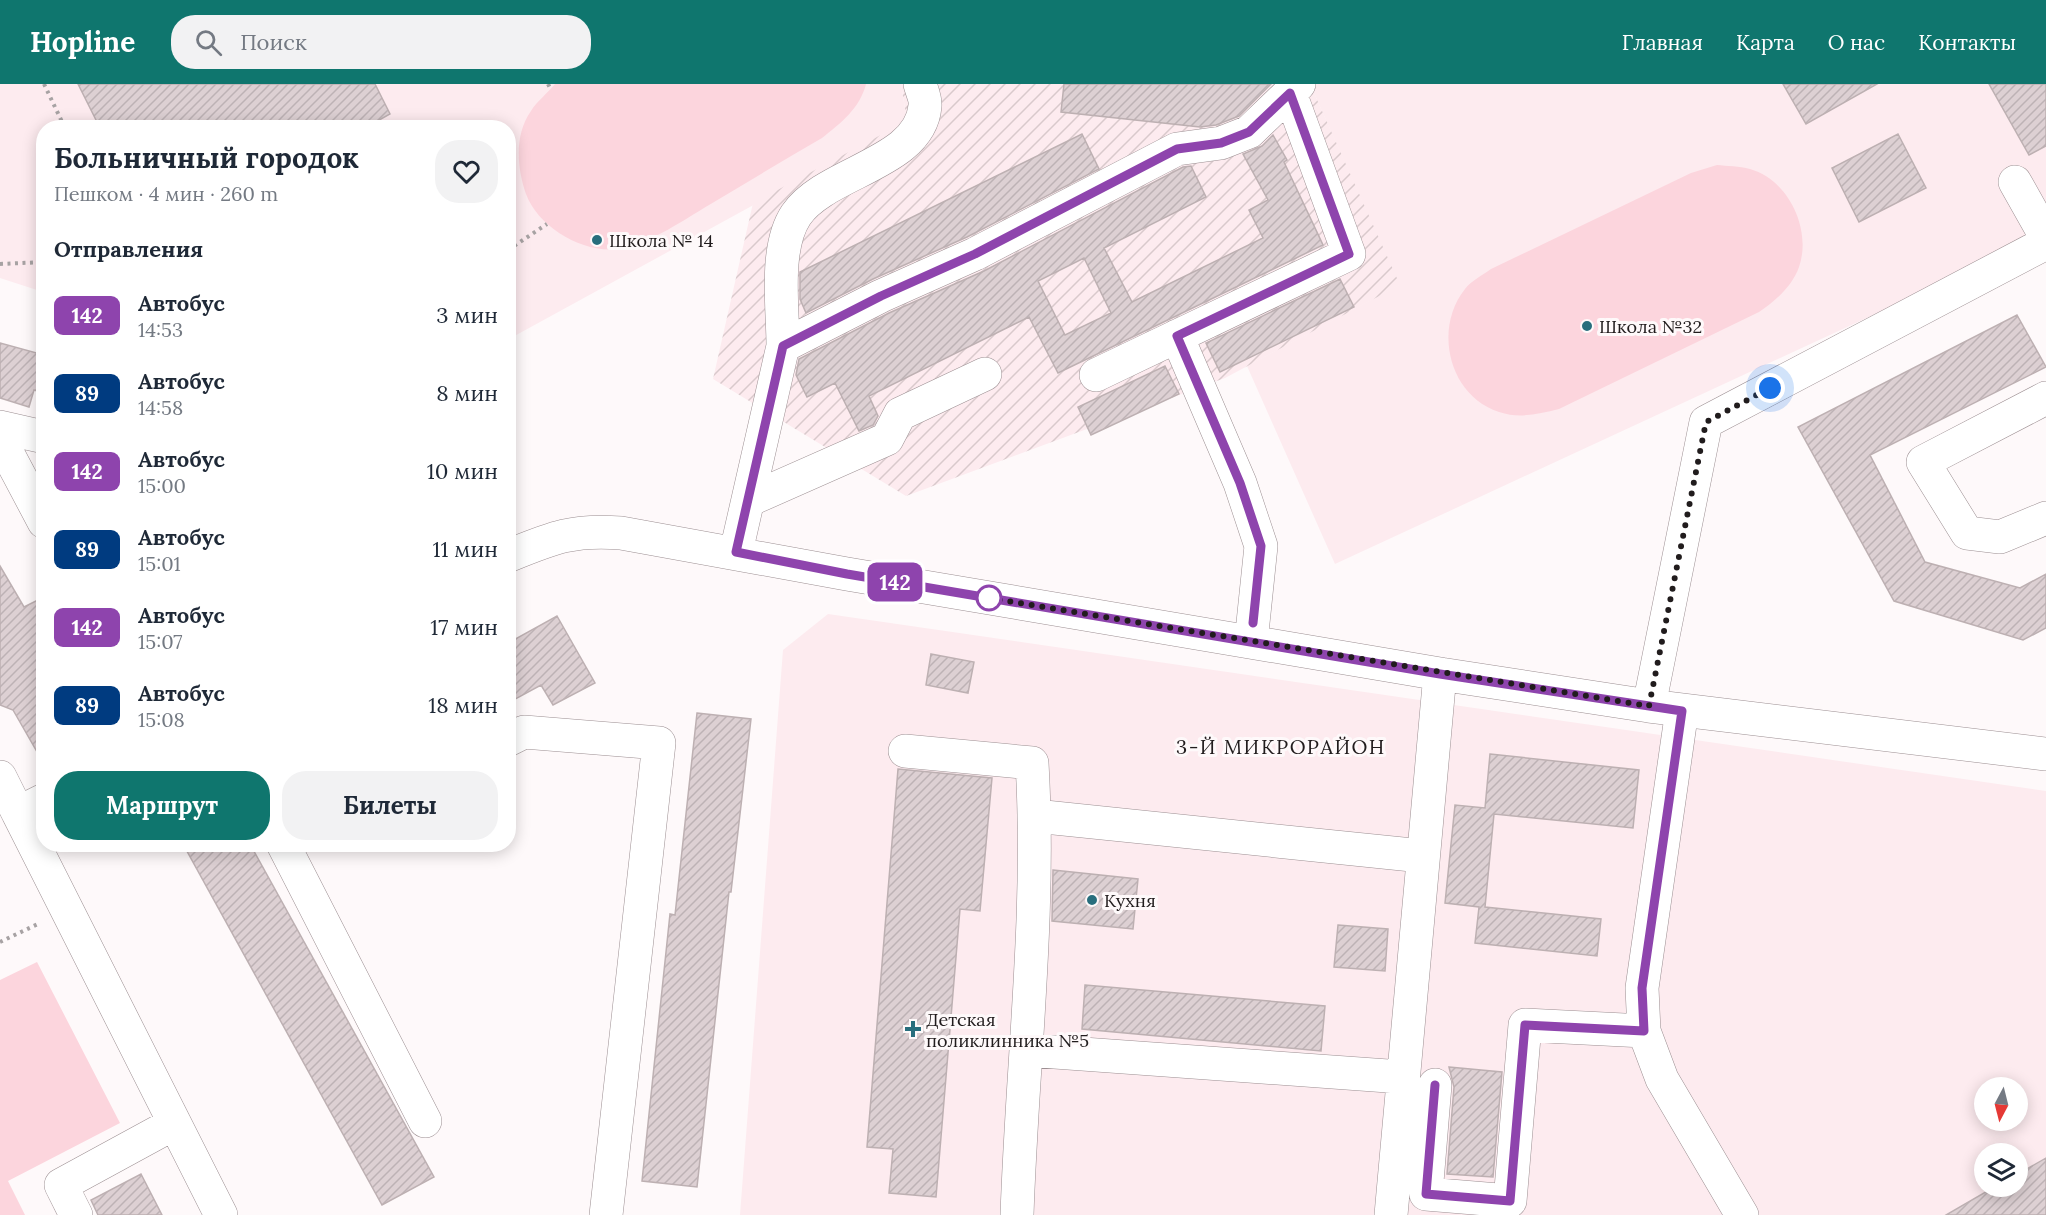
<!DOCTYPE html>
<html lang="ru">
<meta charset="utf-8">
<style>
body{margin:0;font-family:Lora,serif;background:#f2f2f3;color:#1f2937;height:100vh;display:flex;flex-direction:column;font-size:22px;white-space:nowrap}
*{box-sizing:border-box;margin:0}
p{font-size:20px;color:#747a83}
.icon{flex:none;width:33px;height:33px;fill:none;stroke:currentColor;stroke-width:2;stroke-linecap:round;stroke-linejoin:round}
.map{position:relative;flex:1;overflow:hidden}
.drawer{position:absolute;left:36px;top:36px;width:480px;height:732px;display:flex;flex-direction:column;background:#fff;border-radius:24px;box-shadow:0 3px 15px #0003}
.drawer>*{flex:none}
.badge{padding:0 12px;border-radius:9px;font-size:21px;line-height:39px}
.needle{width:39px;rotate:187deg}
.tools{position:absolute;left:1974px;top:993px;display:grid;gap:12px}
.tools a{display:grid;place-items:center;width:54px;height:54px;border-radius:50%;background:#fff;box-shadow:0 3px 15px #0003;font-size:30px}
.you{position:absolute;width:30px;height:30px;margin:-15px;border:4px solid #fff;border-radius:50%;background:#1a73e8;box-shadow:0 0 0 9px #1a73e833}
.map>.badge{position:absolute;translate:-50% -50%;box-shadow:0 0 0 3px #fff}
h2{padding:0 18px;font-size:22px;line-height:54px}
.round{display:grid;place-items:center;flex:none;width:63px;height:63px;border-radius:24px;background:#f2f2f3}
.overview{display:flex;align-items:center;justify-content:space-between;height:102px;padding:0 18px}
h1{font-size:28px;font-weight:700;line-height:45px}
.primary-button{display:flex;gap:12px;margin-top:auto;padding:12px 18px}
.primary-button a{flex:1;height:69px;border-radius:24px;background:#0f766e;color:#fff;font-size:24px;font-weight:700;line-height:69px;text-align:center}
.primary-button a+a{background:#f2f2f3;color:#1f2937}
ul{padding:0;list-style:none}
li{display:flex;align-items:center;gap:18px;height:78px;padding:0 18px}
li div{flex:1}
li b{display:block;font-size:22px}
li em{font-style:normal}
li .badge{min-width:66px;font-weight:700;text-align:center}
header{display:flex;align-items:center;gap:36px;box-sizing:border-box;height:84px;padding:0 30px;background:#0f766e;color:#fff}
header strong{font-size:28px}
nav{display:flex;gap:33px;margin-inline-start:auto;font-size:21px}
.search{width:420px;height:54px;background:#f2f2f3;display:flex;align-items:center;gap:15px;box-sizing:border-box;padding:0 21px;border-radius:24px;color:#747a83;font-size:22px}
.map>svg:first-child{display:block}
</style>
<header>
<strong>Hopline</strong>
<div class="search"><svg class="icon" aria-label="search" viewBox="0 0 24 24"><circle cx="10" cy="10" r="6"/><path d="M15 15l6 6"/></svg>Поиск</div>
<nav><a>Главная</a><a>Карта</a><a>О нас</a><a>Контакты</a></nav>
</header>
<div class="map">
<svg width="2046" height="1131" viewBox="0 0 2046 1131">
<defs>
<pattern id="industrial-furrows" width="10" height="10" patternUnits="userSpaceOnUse" patternTransform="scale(1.5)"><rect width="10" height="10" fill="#fdebef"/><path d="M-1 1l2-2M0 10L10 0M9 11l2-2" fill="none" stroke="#d9c9cc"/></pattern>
<pattern id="building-hatch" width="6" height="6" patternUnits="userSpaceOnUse" patternTransform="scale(1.5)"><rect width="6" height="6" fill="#ddd0d3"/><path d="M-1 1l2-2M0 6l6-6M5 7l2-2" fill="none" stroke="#bdb2b5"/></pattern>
</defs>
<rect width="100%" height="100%" fill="#fef9fa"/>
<path fill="#fdebef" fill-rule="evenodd" d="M0,0H901L907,37L509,255L508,44H44L43,208L0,194Z
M1310,0H2046V151L1335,480L1247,282L1399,201Z
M828,530L2046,707V1131H740L783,566ZM1984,1004H2018V1036H1984ZM1984,1070H2018V1102H1984Z"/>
<path fill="url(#industrial-furrows)" d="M901,0H1310L1400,201L1225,294L906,412L713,295L753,119L907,37Z"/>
<path fill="#fcd5dd" d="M555,0H866C860,24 841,39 822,54C784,76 746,99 709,121C682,137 654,157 623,164C587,172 539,145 526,110C517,84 514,51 531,27C537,17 548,9 555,0Z
M1717,81C1727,82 1739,82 1750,85C1789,96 1812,146 1799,183C1792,203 1775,217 1759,228L1559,325C1538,330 1520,335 1499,328C1449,312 1433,245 1465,205C1471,197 1483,191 1491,185L1691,89Z
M37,878L120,1039L8,1097L25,1131H0V896Z"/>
<path fill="url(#building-hatch)" stroke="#bdb0b2" stroke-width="1.5" fill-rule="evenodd" d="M78,0H375L390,30L365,44H100Z
M1064,0H1271L1239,32L1216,41L1200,43L1061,28Z
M1783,0H1877L1806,40Z
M1989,0H2046V62L2029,71Z
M1082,50L1099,85L967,153L873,195L806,229L800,215V188Z
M1898,50L1926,104L1859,138L1832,84Z
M1273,51L1287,76L1284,78L1323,161L1058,289L1029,233L869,312L878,332L873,341L859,347L835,299L807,313L796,291L799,275L889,229L984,187L1183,83L1191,82L1206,113L1104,164L1132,218L1263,154L1249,126L1268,116L1243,70L1262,62ZM1084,174L1111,229L1065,251L1038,197Z
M1340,195L1354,223L1220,288L1206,259Z
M2017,231L2046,283L1870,371L1925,478L2020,504L2046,490V544L2023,556L1894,517L1798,343Z
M0,259L44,271V309L34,306L29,323L0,314Z
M1165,282L1179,310L1091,351L1078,323Z
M0,482L24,523L44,513V680L13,626L0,621Z
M557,532L595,599L553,621L541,601L508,619V559Z
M931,570L974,578L968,609L926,601Z
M697,629L751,635L731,808H729L697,1103L642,1097L670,830L675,831Z
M1490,670L1639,686L1633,744L1494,730L1485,823L1601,835L1597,872L1475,859L1479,823L1445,819L1455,721L1485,724Z
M898,685L992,694L980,827L960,825L936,1113L889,1109L893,1065L867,1063Z
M183,760H250L434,1093L382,1121Z
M1053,786L1138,795L1133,845L1052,837Z
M1338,841L1388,845L1385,887L1334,883Z
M1085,901L1325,922L1321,967L1082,945Z
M1449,983L1502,988L1493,1093L1447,1090L1454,1003Z
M2046,1074V1131H1946L1996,1102H2018V1090Z
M141,1090L162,1131H98L91,1116Z"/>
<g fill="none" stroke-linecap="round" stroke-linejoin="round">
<defs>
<path id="minor" d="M2015,98L2046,153
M1177,252L1240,399L1261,462L1251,558
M783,262C783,224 774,164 796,131C826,87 920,80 925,22C926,16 922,7 920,0
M1096,291L1349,170L1290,9
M2046,314L1923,378L1967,449L2000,453L2046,434
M0,343L44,353
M0,355L44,438
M749,416L887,355L900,330L985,290
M736,468L783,262L881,212L975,170L1177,65L1221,59L1249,48L1299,0
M508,472C552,454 573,445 621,449L847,490L1440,590L1649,622L2046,670
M1649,622L1706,338L2046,159
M1682,626L1642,904L1644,947L1662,995L1742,1131
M508,656L524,648L659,659L606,1131
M905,667L1032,679C1041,829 1022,981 1017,1131
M0,693L18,729
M44,716L18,729L221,1131
M1035,732L1422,772
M283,760L425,1037
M1027,966L1402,993
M1435,1001L1426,1110L1510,1117L1525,941L1644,947
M76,1131L61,1101L173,1040
M1391,1131L1440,590"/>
</defs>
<use href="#minor" stroke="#9c8f92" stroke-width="34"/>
<path stroke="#a7a2a3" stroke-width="4" stroke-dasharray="3 4.5" stroke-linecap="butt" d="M44,0L65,44
M548,0L551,6
M508,166L547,140
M0,180L44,178
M0,858L40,839"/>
<use href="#minor" stroke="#fff" stroke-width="33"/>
</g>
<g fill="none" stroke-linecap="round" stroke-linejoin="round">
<defs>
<path id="line" d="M1253,539L1261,462L1240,399L1177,252L1349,170L1290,9L1249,48L1221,59L1177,65L975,170L881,212L783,262L736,468L847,490L1440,590L1682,627L1642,904L1644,947L1525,941L1510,1117L1426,1110L1435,1001"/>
</defs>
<use href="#line" stroke="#fff" stroke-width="14"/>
<use href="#line" stroke="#8e44ad" stroke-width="9"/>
<path stroke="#211c1d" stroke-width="6" stroke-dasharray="0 10.8" d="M989,514L1649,622L1706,338L1770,304"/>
</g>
<g fill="#286e7d" stroke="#fef9fa" stroke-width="2">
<circle cx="597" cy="156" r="6"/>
<circle cx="1587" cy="242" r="6"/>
<circle cx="1092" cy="816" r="6"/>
<path d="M910 936h6v6h6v6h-6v6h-6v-6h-6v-6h6z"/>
</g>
<circle fill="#fff" stroke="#8e44ad" stroke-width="3" cx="989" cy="514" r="12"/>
<g text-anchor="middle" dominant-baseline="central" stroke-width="6" stroke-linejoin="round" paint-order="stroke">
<g font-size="18" fill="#211c1d" stroke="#fef9fa" text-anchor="start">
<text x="609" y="156">Школа № 14</text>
<text x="1599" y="242">Школа №32</text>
<text x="1104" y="816">Кухня</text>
<text x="926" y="935">Детская<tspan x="926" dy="21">поликлинника №5</tspan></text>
</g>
<g font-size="20" letter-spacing="1.5" fill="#211c1d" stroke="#fef9fa">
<text x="1281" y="662">3-Й МИКРОРАЙОН</text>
</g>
</g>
</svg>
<div class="tools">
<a><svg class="needle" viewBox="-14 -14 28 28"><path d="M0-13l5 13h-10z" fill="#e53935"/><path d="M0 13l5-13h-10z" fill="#747a83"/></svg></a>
<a><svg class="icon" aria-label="layers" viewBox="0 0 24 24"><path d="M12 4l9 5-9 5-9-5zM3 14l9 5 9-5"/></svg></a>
</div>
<div class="you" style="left:1770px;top:304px"></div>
<b class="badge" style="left:895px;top:498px;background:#8e44ad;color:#fff">142</b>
<section class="drawer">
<div class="overview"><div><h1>Больничный городок</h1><p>Пешком · 4 мин · 260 m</p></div><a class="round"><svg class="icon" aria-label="heart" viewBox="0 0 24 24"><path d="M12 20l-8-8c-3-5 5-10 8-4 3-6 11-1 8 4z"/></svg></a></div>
<h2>Отправления</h2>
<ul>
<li><span class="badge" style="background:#8e44ad;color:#fff">142</span><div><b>Автобус</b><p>14:53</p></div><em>3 мин</em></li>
<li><span class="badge" style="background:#003b80;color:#fff">89</span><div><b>Автобус</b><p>14:58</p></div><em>8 мин</em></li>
<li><span class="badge" style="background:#8e44ad;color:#fff">142</span><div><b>Автобус</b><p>15:00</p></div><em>10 мин</em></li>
<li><span class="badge" style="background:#003b80;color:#fff">89</span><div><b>Автобус</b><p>15:01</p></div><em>11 мин</em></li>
<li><span class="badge" style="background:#8e44ad;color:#fff">142</span><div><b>Автобус</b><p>15:07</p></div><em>17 мин</em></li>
<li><span class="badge" style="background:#003b80;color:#fff">89</span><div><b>Автобус</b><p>15:08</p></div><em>18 мин</em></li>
</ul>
<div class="primary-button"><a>Маршрут</a><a>Билеты</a></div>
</section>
</div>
